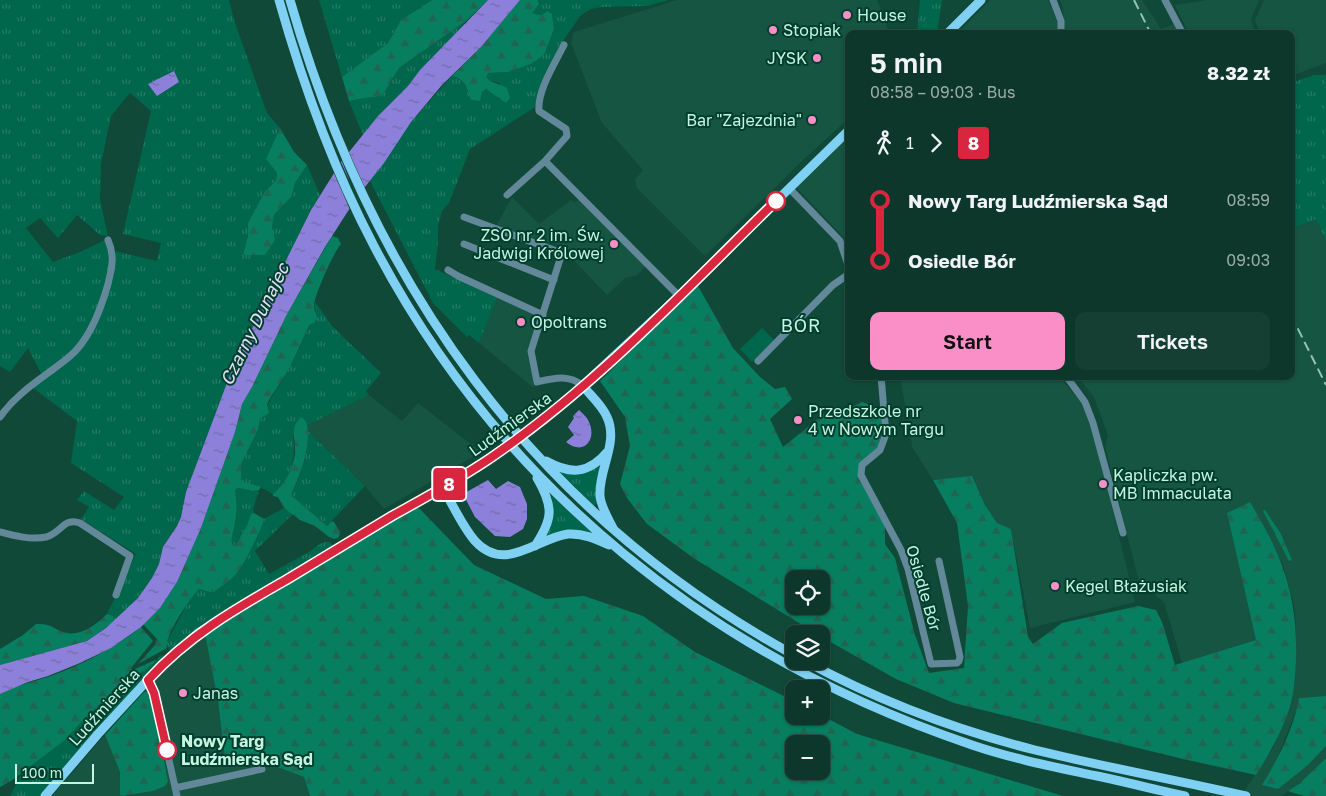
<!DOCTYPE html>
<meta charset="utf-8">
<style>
body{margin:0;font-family:"Golos Text",sans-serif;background:#153f32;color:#f1f3f6;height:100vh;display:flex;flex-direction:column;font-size:19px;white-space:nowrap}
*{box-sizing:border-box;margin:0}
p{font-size:16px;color:#9aaca8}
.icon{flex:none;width:28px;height:28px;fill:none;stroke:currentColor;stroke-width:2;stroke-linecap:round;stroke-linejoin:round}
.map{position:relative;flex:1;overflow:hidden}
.sheet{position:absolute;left:845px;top:30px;width:450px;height:350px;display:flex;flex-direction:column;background:#0c372a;border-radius:10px;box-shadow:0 1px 4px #0004,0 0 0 1px #2c5147}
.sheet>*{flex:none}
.badge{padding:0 10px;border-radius:4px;font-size:18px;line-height:32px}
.tools{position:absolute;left:785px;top:570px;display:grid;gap:10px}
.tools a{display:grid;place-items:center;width:45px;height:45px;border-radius:10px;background:#0c372a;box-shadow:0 1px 4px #0004,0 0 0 1px #2c5147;font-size:25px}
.scale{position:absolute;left:15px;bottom:12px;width:79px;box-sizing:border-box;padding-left:5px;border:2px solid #c5f4e1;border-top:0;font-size:14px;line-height:18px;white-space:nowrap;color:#c5f4e1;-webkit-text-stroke:4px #003e2d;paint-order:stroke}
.map>.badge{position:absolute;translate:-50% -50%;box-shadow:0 0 0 2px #fff}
.legs{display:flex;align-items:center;gap:8px;height:55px;padding:0 25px;font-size:16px}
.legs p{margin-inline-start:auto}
.head{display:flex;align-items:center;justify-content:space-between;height:85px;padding:0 25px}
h1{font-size:28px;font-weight:600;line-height:38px}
.button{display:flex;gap:10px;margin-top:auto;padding:10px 25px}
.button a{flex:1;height:58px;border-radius:10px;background:#fa8fc7;color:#111;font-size:20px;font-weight:600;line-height:58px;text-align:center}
.button a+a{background:#153f32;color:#f1f3f6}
ul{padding:0 25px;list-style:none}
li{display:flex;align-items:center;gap:18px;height:60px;font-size:19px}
li i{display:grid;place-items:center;width:8px;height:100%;margin:0 6px;background:currentColor}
li i::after{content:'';width:12px;height:12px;margin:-6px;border:4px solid;border-radius:50%;background:#0c372a}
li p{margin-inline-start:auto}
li:first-child i{background:linear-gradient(#0000 50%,currentColor 0)}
li:last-child i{background:linear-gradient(currentColor 50%,#0000 0)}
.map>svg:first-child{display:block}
</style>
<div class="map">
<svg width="1326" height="796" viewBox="0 0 1326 796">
<defs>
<pattern id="grass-tufts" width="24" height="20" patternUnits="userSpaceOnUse" patternTransform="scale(1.25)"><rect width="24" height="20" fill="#00664c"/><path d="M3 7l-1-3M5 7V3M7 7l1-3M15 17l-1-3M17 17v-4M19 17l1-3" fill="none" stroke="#247c66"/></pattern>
<pattern id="forest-firs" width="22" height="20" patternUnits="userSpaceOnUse" patternTransform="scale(1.25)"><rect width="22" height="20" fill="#067e5f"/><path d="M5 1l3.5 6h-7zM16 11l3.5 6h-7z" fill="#206452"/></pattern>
<pattern id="water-ripples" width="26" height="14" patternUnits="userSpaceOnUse" patternTransform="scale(1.25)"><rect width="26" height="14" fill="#8c80db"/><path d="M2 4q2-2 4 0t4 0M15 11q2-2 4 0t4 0" fill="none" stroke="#706da6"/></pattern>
</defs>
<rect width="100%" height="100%" fill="#104938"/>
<path fill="#165542" d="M677,0H877L890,34H849V118L801,162L705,256L637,188L635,180L643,170L602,123L571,43L574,32Z
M990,0H1048L1059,25V34H959V32Z
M1060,0H1142L1161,29L1174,24L1179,34H1064L1063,8Z
M1207,0H1259L1251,19L1255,34H1189L1175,5Z
M1264,0H1326V63L1291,76V34H1260L1255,20Z
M849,134V243L795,186Z
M512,197L539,224L571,200L575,203L579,198L645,267L637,275L625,278L607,295L558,244L534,241L496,226Z
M1316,219L1326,242V696L1299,698L1297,709L1275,763L1263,785L1308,765L1326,746V758L1299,784L1281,796H1241L1273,748L1291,705L1295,672L1296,627L1294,605L1283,565L1265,528L1250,502L1227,513L1256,640L1182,663L1164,602L1139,582L1105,446L1108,435L1094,397L1077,376H1291V229Z
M497,298L540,316L529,348L534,388L479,343Z
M900,376H1058L1083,404L1103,470L1135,602L1030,628L1011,529L997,523L985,505L972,477L933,480L912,447L908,406L905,405Z
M369,395L402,421L418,403L481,452L384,509L365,486L308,431V425Z
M205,634L218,701L226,767L259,760L304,777L310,796H127L153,791L168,781L151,695L148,692H144L171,664Z
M105,735L120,772V795L123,796H52Z"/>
<path fill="url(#grass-tufts)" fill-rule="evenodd" d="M0,0H229L235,23L267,113L280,128L266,159L277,173L276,181L265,191L248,223V236L243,255L272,227L274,215L292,196L295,183L307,165L320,195L311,210L235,363L186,492L181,517L177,526L163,547L159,564L152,578L138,598L114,622L113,616L107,614L136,554L81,519L89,507L77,500L84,491L114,510L124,497L71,463L77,421L33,388L44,379L28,348L10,372L0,366ZM130,93L151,111L123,234L161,243L157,261L110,250L105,240L80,252L53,262L26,228L40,218L58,238L77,215L100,235L108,236L100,200L101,164L111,116Z
M319,0H432L401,20L388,43L342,77Z
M538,0H669L647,6L602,7L591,9L581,15L565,38L555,58L546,77L535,107L470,149L449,203L442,211L438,226V243L435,269L497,298L479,343L469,335L467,337L433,303L370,181L411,122L452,76C465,80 467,87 471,100L486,89L493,93L500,100V83L488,80L486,77L488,73L509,72L531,64L544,55L554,29L552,14L539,16L531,13L539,4Z
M920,0H942L937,34H917Z
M466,21L451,39L420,70L408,86L378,116L363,135L349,101L364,98L382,96L399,68Z
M1314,75H1326V242L1316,219L1291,229V83Z
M315,302L333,327L381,373L366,391L369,395L308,425L305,420L293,436C296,459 292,479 273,494L255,484L248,485L241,480V464L258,430L260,419L264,417C269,396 280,387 289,368C299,350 307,330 316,311L314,308Z
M308,431L365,486L327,526L291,495C302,472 308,457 308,431Z
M602,464C597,478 594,489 597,503L594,506L554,468C579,474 580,478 602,464Z
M237,488L253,491L259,490L253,509L254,513L251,514L247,525L234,546L231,544C236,522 239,513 235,490Z
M551,495L594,534L585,532L545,538C553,524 555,510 551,495Z
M284,508L293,514L255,551L269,574L309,552L318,545L324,542H330L334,546L190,635L170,651L166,643L191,597L199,589L213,593C221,586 234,579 240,569C245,562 264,525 264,519Z
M162,655L165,656L152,667L41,796H10L22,773L68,737L85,718L127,678L140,673Z"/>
<path fill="url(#forest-firs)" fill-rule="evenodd" d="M432,0H488L466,21L399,68L382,96L364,98L349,101L342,77L388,43L401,20Z
M520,0H538L539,4L532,13C538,15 542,17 547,11L552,14L554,29L544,55L531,64L509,72L488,73L486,77C490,83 501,84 507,88L510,98L506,103L486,89L482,92L480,101L471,100C466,86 466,80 452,76L481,47Z
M280,128L294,152L307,165L295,183L292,196L274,215L272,227L275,240L265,255H243L248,236V223L265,191L276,181L277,173L266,159Z
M332,236L338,238L341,244C335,250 313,297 314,307C314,310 317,315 317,319L314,323L310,324L289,369L269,400L267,405L269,413L260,419L258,430L241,464V480C248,485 254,483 261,487L259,490L253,491L238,488L235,490C239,513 235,522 231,544L235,546L247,525L251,514L254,513L264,519C264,525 245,562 240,569C234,579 221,586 213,593L199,589C190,598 164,636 167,648L138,664L155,645L157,639L143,624L160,608L177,582L201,528L235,432L242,404L252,387L286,316Z
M698,286L733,348L760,377L775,389L785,387L792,399L770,419L783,447L834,406L848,409L862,402L881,409C883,446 880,446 858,475L885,525V544L895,558L915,635L929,673L964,668L968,606L957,523L933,480L972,476L985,505L997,523L1011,529L1028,637L1033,644L1062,623L1138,606L1156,610L1162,622L1175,665L1256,640L1227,513L1250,502C1283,556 1298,597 1296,661C1295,676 1294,693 1290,707C1282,731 1270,753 1256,775L1183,759L954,703L896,679L827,640L821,636V634H817L695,559L647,524L627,498L620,484L630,446L625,417L600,381ZM794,579H821V606H794Z
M301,417C308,421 308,426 308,434C308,457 300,474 291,495L327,526L332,521L334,522L340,532L339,537L335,539L329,537L315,526L300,520L284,508L278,497L273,496V494C285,484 293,469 295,454C296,440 289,428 301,417Z
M418,507L474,565L546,599L584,596L643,616L695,652L794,701V716L821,715L857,734L1063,796H310L304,777L259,760L226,767L218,701L205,634ZM794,744H821V771H794Z
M1265,510L1281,534L1292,560L1289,561L1263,511Z
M107,614L113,616L114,622L87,641L0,665V649L23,635L36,624C48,624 49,625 58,630C77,640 94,626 107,614Z
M141,627L153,641L131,668L133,670L155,660L154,663L140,673L127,678L85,718L65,740L11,781L0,787V694C15,686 31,682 48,677C80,666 114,648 141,627Z
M144,692H148L151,695L168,781L165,786L153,791L123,796L120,795V772L105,735Z
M1326,696V746L1308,765L1278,789L1262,785C1278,759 1294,728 1299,698Z
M1326,758V796H1304L1288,791L1299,784Z"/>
<path fill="#00664c" d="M762,328L774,340L752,362L740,349Z"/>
<path fill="url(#water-ripples)" d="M488,0H520L481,47L442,85L411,122L384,163L357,197L325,247L286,316L252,387L242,404L235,432L201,528L177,582L160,608L141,627L111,648L80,663L48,676L28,682L0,694V665L87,641L106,628L138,598L152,578L159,564L163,547L177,526L181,517L186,492L233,367L311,210L341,162L378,116L408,86L420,70Z
M174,71L179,82L157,96L148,84Z
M579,410C582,413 586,416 588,420C598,438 585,457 566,442L574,435L568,427L574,418L573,416Z
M488,480L496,489L508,481L520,487L527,504V519L523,529L510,537L495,536L475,517L463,494Z"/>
<path fill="#104938" d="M348,150L366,190L351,212L333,171L340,160L350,182L341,159Z"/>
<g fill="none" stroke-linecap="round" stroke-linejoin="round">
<path stroke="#628899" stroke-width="7" d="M1053,0L1061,21V34
M1165,0L1183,34
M545,161L679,296
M789,188L840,241L849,268
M507,195L545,161L567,136L566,129L539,111C537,91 555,63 564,45
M464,217L562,253L531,351L537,382C554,378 569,374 583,386
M464,244L554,280
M448,270L458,276L543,315
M758,361L833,285L849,274
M881,376L886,434L880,450L862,465L861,475L901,550L908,569L931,664L957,663L959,661L960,657L939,561
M1066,376L1085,402L1093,423L1123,533
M0,417C18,391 45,377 69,357C90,340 101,309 108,284C112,267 115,256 108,240
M0,532C15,536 31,540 46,537C61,533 64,517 80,523L130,556L116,595
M148,680L154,693L177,796
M175,788L262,769"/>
<path stroke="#80d0f3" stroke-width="9" d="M279,0C303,85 333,168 374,246C501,489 714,658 972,745C1013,759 1055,767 1097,776C1126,782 1156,790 1185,796
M290,0C371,283 533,512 794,655
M947,34L981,0
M583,386C591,396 602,405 607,417C619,443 598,470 600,496C601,507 608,518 613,528
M546,461C571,475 589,474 608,451
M443,488C453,505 462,526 475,541C505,574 537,538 568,534C583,533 596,539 609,545
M535,546C553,519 554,507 537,478
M805,661C877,700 956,730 1035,750C1105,767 1176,780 1246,796
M45,796L98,734L156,671L198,633L266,591L481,465L529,431L568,399L679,296L849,130"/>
<path stroke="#92c4b1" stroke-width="2" stroke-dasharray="10 5" stroke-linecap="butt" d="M1134,0L1151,34
M1291,315L1326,385"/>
</g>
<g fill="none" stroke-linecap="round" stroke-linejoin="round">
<defs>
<path id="line-1" d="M167,750L154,693L148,680C188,636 235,609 286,580C321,559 357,537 392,516C426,497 460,479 492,457C597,385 685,290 776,201"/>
</defs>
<use href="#line-1" stroke="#fff" stroke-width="11"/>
<use href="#line-1" stroke="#d7263d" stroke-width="8"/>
</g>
<g fill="#fa8fc7" stroke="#003e2d" stroke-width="2">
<circle cx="847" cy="15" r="5"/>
<circle cx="773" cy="30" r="5"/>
<circle cx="817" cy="58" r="5"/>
<circle cx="812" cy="120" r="5"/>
<circle cx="614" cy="244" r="5"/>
<circle cx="521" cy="322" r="5"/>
<circle cx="798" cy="420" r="5"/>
<circle cx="1103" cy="484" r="5"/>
<circle cx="1055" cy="586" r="5"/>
<circle cx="183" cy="693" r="5"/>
</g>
<g fill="#fff" stroke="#d7263d" stroke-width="2.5">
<circle cx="776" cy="201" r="9"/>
<circle cx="167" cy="750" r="9"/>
</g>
<g text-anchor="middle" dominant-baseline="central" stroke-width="4" stroke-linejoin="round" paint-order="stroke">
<g font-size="16" fill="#c5f4e1" stroke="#003e2d" text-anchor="start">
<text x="857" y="15">House</text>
<text x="783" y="30">Stopiak</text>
<text x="807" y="58" text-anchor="end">JYSK</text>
<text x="802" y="120" text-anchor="end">Bar "Zajezdnia"</text>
<text x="604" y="235" text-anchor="end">ZSO nr 2 im. Św.<tspan x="604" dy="18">Jadwigi Królowej</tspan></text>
<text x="531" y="322">Opoltrans</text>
<text x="808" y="411">Przedszkole nr<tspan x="808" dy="18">4 w Nowym Targu</tspan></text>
<text x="1113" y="475">Kapliczka pw.<tspan x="1113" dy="18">MB Immaculata</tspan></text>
<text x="1065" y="586">Kegel Błażusiak</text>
<text x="193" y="693">Janas</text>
</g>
<g font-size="16" fill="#c5f4e1" stroke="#003e2d">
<text transform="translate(510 424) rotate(-36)">Ludźmierska</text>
<text transform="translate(924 588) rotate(74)">Osiedle Bór</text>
<text transform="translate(104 707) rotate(-48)">Ludźmierska</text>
</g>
<g font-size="16" font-weight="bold" fill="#c5f4e1" stroke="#003e2d" text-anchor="start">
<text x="181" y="741">Nowy Targ<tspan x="181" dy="18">Ludźmierska Sąd</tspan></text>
</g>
<g font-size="18" font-style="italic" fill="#e0dff7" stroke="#003e2d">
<text transform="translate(254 324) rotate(-64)">Czarny Dunajec</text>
</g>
<g font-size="18" letter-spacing="1" fill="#c5f4e1" stroke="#003e2d">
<text x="801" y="325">BÓR</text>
</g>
</g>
</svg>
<div class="tools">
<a><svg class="icon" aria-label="locate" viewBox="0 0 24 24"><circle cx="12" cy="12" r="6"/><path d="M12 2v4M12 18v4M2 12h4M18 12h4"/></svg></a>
<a><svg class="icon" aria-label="layers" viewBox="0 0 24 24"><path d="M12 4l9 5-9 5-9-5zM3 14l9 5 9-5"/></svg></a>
<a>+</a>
<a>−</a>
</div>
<div class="scale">100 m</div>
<b class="badge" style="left:449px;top:484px;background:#d7263d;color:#fff">8</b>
<section class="sheet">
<div class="head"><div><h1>5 min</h1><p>08:58 – 09:03 · Bus</p></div><b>8.32 zł</b></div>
<div class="legs"><svg class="icon" aria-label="walk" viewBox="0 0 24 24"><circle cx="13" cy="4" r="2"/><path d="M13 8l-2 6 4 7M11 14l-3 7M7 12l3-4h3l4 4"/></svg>1<svg class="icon" aria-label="forward" viewBox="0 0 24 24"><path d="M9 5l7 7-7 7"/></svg><b class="badge" style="background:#d7263d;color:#fff">8</b></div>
<ul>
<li><i style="color:#d7263d"></i><b>Nowy Targ Ludźmierska Sąd</b><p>08:59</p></li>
<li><i style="color:#d7263d"></i><b>Osiedle Bór</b><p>09:03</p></li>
</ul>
<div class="button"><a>Start</a><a>Tickets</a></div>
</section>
</div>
